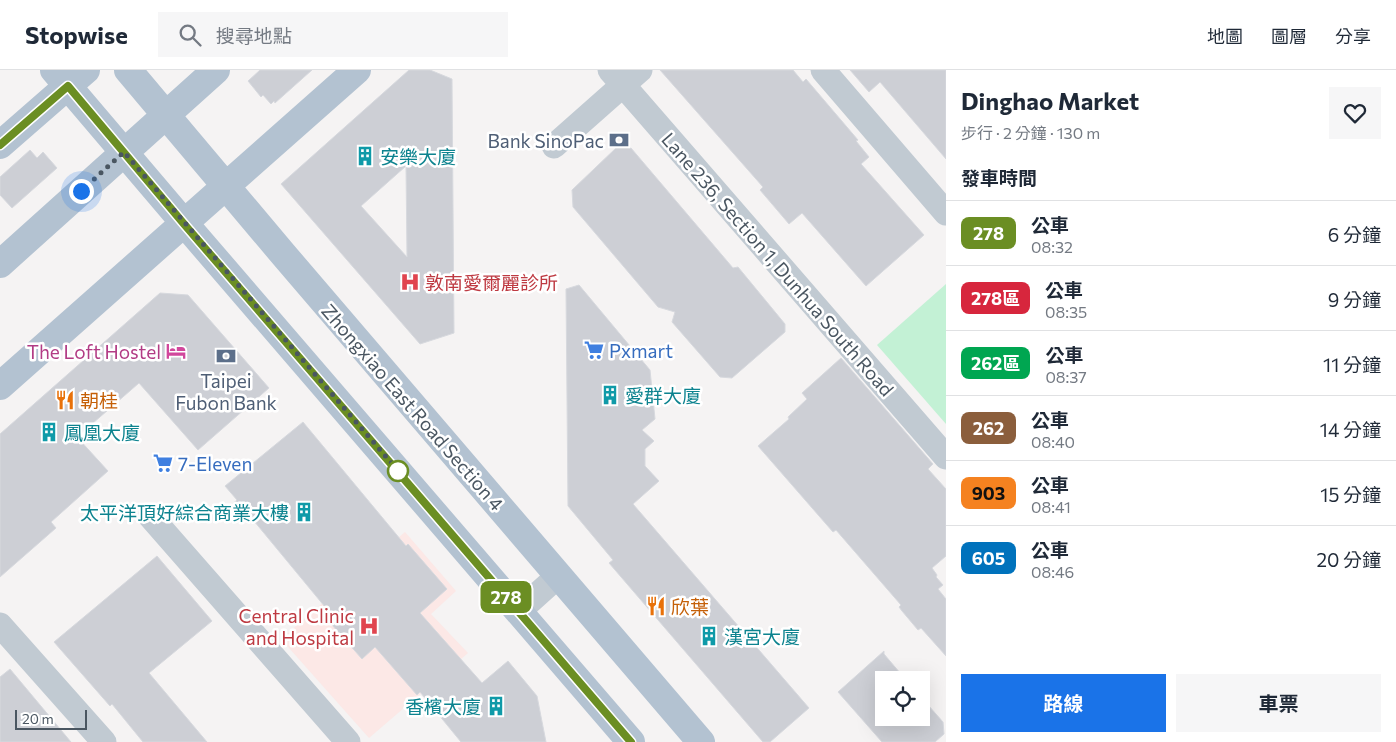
<!DOCTYPE html>
<html lang="zh-TW">
<meta charset="utf-8">
<style>
body{margin:0;font-family:Commissioner,"Noto Sans TC",sans-serif;background:#f6f6f7;color:#1f2937;height:100vh;display:flex;flex-direction:column;font-size:19px;white-space:nowrap}
*{box-sizing:border-box;margin:0}
p{font-size:16px;color:#747a83}
.icon{flex:none;width:28px;height:28px;fill:none;stroke:currentColor;stroke-width:2;stroke-linecap:round;stroke-linejoin:round}
.map{position:relative;flex:1;overflow:hidden}
.details{display:flex;flex-direction:column;background:#fff;width:450px}
.details>*{flex:none}
.badge{padding:0 10px;border-radius:8px;font-size:18px;line-height:32px}
.fabs{position:absolute;left:875px;top:601px;display:grid;gap:10px}
.fabs a{display:grid;place-items:center;width:55px;height:55px;border-radius:0px;background:#fff;box-shadow:0 5px 20px #0002;font-size:25px}
.scale{position:absolute;left:15px;bottom:12px;width:72px;box-sizing:border-box;padding-left:5px;border:2px solid #4a5661;border-top:0;font-size:14px;line-height:18px;white-space:nowrap;color:#4a5661;-webkit-text-stroke:4px #fff;paint-order:stroke}
.you{position:absolute;width:25px;height:25px;margin:-12px;border:4px solid #fff;border-radius:50%;background:#1a73e8;box-shadow:0 0 0 8px #1a73e833}
.map>.badge{position:absolute;translate:-50% -50%;box-shadow:0 0 0 2px #fff}
h2{padding:0 15px;font-size:19px;line-height:45px}
.round{display:grid;place-items:center;flex:none;width:52px;height:52px;border-radius:0px;background:#f6f6f7}
.headline{display:flex;align-items:center;justify-content:space-between;height:85px;padding:0 15px}
h1{font-size:24px;font-weight:700;line-height:38px}
.button{display:flex;gap:10px;margin-top:auto;padding:10px 15px}
.button a{flex:1;height:58px;border-radius:0px;background:#1a73e8;color:#fff;font-size:20px;font-weight:700;line-height:58px;text-align:center}
.button a+a{background:#f6f6f7;color:#1f2937}
ul{padding:0;list-style:none}
li{display:flex;align-items:center;gap:15px;height:65px;padding:0 15px;border-top:1px solid #e0e1e3}
li div{flex:1}
li b{display:block;font-size:19px}
li em{font-style:normal}
li .badge{min-width:55px;font-weight:700;text-align:center}
header{display:flex;align-items:center;gap:30px;box-sizing:border-box;height:70px;padding:0 25px;background:#fff;border-bottom:1px solid #e0e1e3}
header strong{font-size:24px}
nav{display:flex;gap:28px;margin-inline-start:auto;font-size:18px}
.search{width:350px;height:45px;background:#f6f6f7;display:flex;align-items:center;gap:12px;box-sizing:border-box;padding:0 18px;border-radius:0px;color:#747a83;font-size:19px}
main{display:flex;flex:1;min-height:0}
.map>svg:first-child{display:block}
</style>
<header>
<strong>Stopwise</strong>
<div class="search"><svg class="icon" aria-label="search" viewBox="0 0 24 24"><circle cx="10" cy="10" r="6"/><path d="M15 15l6 6"/></svg>搜尋地點</div>
<nav><a>地圖</a><a>圖層</a><a>分享</a></nav>
</header>
<main>
<div class="map">
<svg width="946" height="672" viewBox="0 0 946 672">
<rect width="100%" height="100%" fill="#f5f3f3"/>
<path fill="#fce8e6" d="M405,462L456,521L431,544L468,583L369,668L281,569Z"/>
<path fill="#c3f1d5" d="M946,214V354L877,275Z"/>
<path fill="#cdcfd5" stroke="#d7d9de" fill-rule="evenodd" d="M260,0H312L275,33L274,31L271,34L263,25L261,27L248,11Z
M409,0H430L452,9L454,263L420,274L281,114ZM406,96L407,187L361,136Z
M660,0H793L803,12L806,9L858,70L856,71L869,87L861,94L924,165L866,216L802,143L789,154L760,120L763,117Z
M850,0H946V89L880,12L869,22Z
M616,78H631L733,198L738,197L785,254V262L732,308L720,307L672,252L675,242L658,237L573,137L572,120Z
M30,80L37,88L43,82L57,98L12,138L0,125V107Z
M579,215L650,300L655,349L642,360L654,371L645,379V396L659,411L633,434L809,638L770,672H763L609,493L613,490L568,436L566,219Z
M160,223L188,225L269,318L198,380L139,313L77,367L108,401L51,452L56,458L0,507V364Z
M841,288L933,394L928,399L946,419V486L932,498L937,505L936,507L943,515L938,519L946,529V586L921,558L918,560L902,541L899,537L901,535L836,460L833,462L758,376L789,349L788,347L807,329L802,323Z
M303,352L406,476L408,474L447,519L420,543L482,613L508,591L537,626L546,672H461L420,622L417,625L375,577L362,589L325,547L330,543L249,445L239,453L227,439L237,430L225,416Z
M157,486L212,551L149,603L207,672H143L112,634L110,636L54,572Z
M884,581V584L906,610H884V648H921V627L943,652L944,664L935,672H882L838,622Z
M10,599L71,672H0V607Z"/>
<g fill="none" stroke-linecap="round" stroke-linejoin="round">
<path stroke="#c1cad2" stroke-width="25" d="M610,0L946,387
M823,0L946,143
M554,76L640,0
M150,446L348,672
M518,542L558,506
M0,555L104,672"/>
<path stroke="#b3c2d1" stroke-width="28" d="M54,0L185,154L631,672
M128,0L283,184L701,672
M0,75L86,0
M0,194L216,0
M0,316L357,0"/>
</g>
<g fill="none" stroke-linecap="round" stroke-linejoin="round">
<defs>
<path id="line" d="M0,75L68,16L184,154L631,672"/>
</defs>
<use href="#line" stroke="#fff" stroke-width="11"/>
<use href="#line" stroke="#6b8e23" stroke-width="8"/>
<path stroke="#4a5661" stroke-width="5" stroke-dasharray="0 9" d="M81,121L124,82L400,403L398,401"/>
</g>
<defs>
<symbol id="bank-bare" viewBox="-9 -9 18 18"><path d="M-6-4H6V4H-6ZM0-2.3a2.3 2.3 0 1 0 0 4.6a2.3 2.3 0 1 0 0-4.6Z" fill="#5c6f8a" stroke="#fff" stroke-width="2.5" paint-order="stroke"/></symbol>
<symbol id="building-bare" viewBox="-9 -9 18 18"><path d="M-4-6H4V6H1V3H-1V6H-4ZM-2.5-4.3h1.7v1.8h-1.7ZM.8-4.3h1.7v1.8H.8ZM-2.5-1h1.7V.8h-1.7ZM.8-1h1.7V.8H.8Z" fill="#0f9aa8" stroke="#fff" stroke-width="2.5" paint-order="stroke"/></symbol>
<symbol id="hospital-bare" viewBox="-9 -9 18 18"><path d="M-5-5h3v3.5h4V-5h3V5h-3V1.5h-4V5h-3Z" fill="#e0444e" stroke="#fff" stroke-width="2.5" paint-order="stroke"/></symbol>
<symbol id="supermarket-bare" viewBox="-9 -9 18 18"><path d="M-6-5.5h2.5l.6 2H6L4.5 2H-2.5L-4.4-4H-6ZM-1.5 3.2a1.3 1.3 0 1 0 .1 0ZM3 3.2a1.3 1.3 0 1 0 .1 0Z" fill="#3f7fe0" stroke="#fff" stroke-width="2.5" paint-order="stroke"/></symbol>
<symbol id="hotel-bare" viewBox="-9 -9 18 18"><path d="M-6-4.5h1.5V1H6V5H4.5V3h-9V5H-6ZM-4 0a1.8 1.8 0 1 1 3.6 0ZM.5 0V-2.5h3Q6-2.5 6 0Z" fill="#d1479c" stroke="#fff" stroke-width="2.5" paint-order="stroke"/></symbol>
<symbol id="restaurant-bare" viewBox="-9 -9 18 18"><path d="M-5-6h1v4h1v-4h1v4h1v-4h1v5L-1.5 .5V6h-2V.5L-5-1ZM5-6V6H3V1.5H1.5Q1.5-4 5-6Z" fill="#e8710a" stroke="#fff" stroke-width="2.5" paint-order="stroke"/></symbol>
</defs>
<g fill-rule="evenodd">
<use href="#bank-bare" x="605" y="56" width="28" height="28"/>
<use href="#building-bare" x="351" y="72" width="28" height="28"/>
<use href="#hospital-bare" x="396" y="198" width="28" height="28"/>
<use href="#supermarket-bare" x="580" y="266" width="28" height="28"/>
<use href="#hotel-bare" x="162" y="267" width="28" height="28"/>
<use href="#bank-bare" x="212" y="272" width="28" height="28"/>
<use href="#building-bare" x="596" y="311" width="28" height="28"/>
<use href="#restaurant-bare" x="51" y="316" width="28" height="28"/>
<use href="#building-bare" x="35" y="348" width="28" height="28"/>
<use href="#supermarket-bare" x="149" y="379" width="28" height="28"/>
<use href="#building-bare" x="290" y="428" width="28" height="28"/>
<use href="#restaurant-bare" x="642" y="522" width="28" height="28"/>
<use href="#hospital-bare" x="355" y="542" width="28" height="28"/>
<use href="#building-bare" x="695" y="552" width="28" height="28"/>
<use href="#building-bare" x="482" y="622" width="28" height="28"/>
</g>
<circle fill="#fff" stroke="#6b8e23" stroke-width="2.5" cx="398" cy="401" r="10"/>
<g text-anchor="middle" dominant-baseline="central" stroke-width="5" stroke-linejoin="round" paint-order="stroke">
<g font-size="19" fill="#4e5e75" stroke="#fff" text-anchor="end">
<text x="604" y="70">Bank SinoPac</text>
<text x="226" y="310" text-anchor="middle">Taipei<tspan x="226" dy="22">Fubon Bank</tspan></text>
</g>
<g font-size="19" fill="#0d838f" stroke="#fff" text-anchor="start">
<text x="380" y="86">安樂大廈</text>
<text x="625" y="325">愛群大廈</text>
<text x="64" y="362">鳳凰大廈</text>
<text x="289" y="442" text-anchor="end">太平洋頂好綜合商業大樓</text>
<text x="724" y="566">漢宮大廈</text>
<text x="481" y="636" text-anchor="end">香檳大廈</text>
</g>
<g font-size="19" fill="#4a5661" stroke="#fff">
<text transform="translate(778 194) rotate(49)">Lane 236, Section 1, Dunhua South Road</text>
<text transform="translate(413 337) rotate(49)">Zhongxiao East Road Section 4</text>
</g>
<g font-size="19" fill="#be3a42" stroke="#fff" text-anchor="start">
<text x="425" y="212">敦南愛爾麗診所</text>
<text x="354" y="545" text-anchor="end">Central Clinic<tspan x="354" dy="22">and Hospital</tspan></text>
</g>
<g font-size="19" fill="#366cbe" stroke="#fff" text-anchor="start">
<text x="609" y="280">Pxmart</text>
<text x="178" y="393">7-Eleven</text>
</g>
<g font-size="19" fill="#b23c85" stroke="#fff" text-anchor="end">
<text x="161" y="281">The Loft Hostel</text>
</g>
<g font-size="19" fill="#c56008" stroke="#fff" text-anchor="start">
<text x="80" y="330">朝桂</text>
<text x="671" y="536">欣葉</text>
</g>
</g>
</svg>
<div class="fabs">
<a><svg class="icon" aria-label="locate" viewBox="0 0 24 24"><circle cx="12" cy="12" r="6"/><path d="M12 2v4M12 18v4M2 12h4M18 12h4"/></svg></a>
</div>
<div class="scale">20 m</div>
<div class="you" style="left:81px;top:121px"></div>
<b class="badge" style="left:506px;top:527px;background:#6b8e23;color:#fff">278</b>
</div>
<section class="details">
<div class="headline"><div><h1>Dinghao Market</h1><p>步行 · 2 分鐘 · 130 m</p></div><a class="round"><svg class="icon" aria-label="heart" viewBox="0 0 24 24"><path d="M12 20l-8-8c-3-5 5-10 8-4 3-6 11-1 8 4z"/></svg></a></div>
<h2>發車時間</h2>
<ul>
<li><span class="badge" style="background:#6b8e23;color:#fff">278</span><div><b>公車</b><p>08:32</p></div><em>6 分鐘</em></li>
<li><span class="badge" style="background:#d7263d;color:#fff">278區</span><div><b>公車</b><p>08:35</p></div><em>9 分鐘</em></li>
<li><span class="badge" style="background:#00a651;color:#fff">262區</span><div><b>公車</b><p>08:37</p></div><em>11 分鐘</em></li>
<li><span class="badge" style="background:#8b5e3c;color:#fff">262</span><div><b>公車</b><p>08:40</p></div><em>14 分鐘</em></li>
<li><span class="badge" style="background:#f58220;color:#111">903</span><div><b>公車</b><p>08:41</p></div><em>15 分鐘</em></li>
<li><span class="badge" style="background:#0072bc;color:#fff">605</span><div><b>公車</b><p>08:46</p></div><em>20 分鐘</em></li>
</ul>
<div class="button"><a>路線</a><a>車票</a></div>
</section>
</main>
